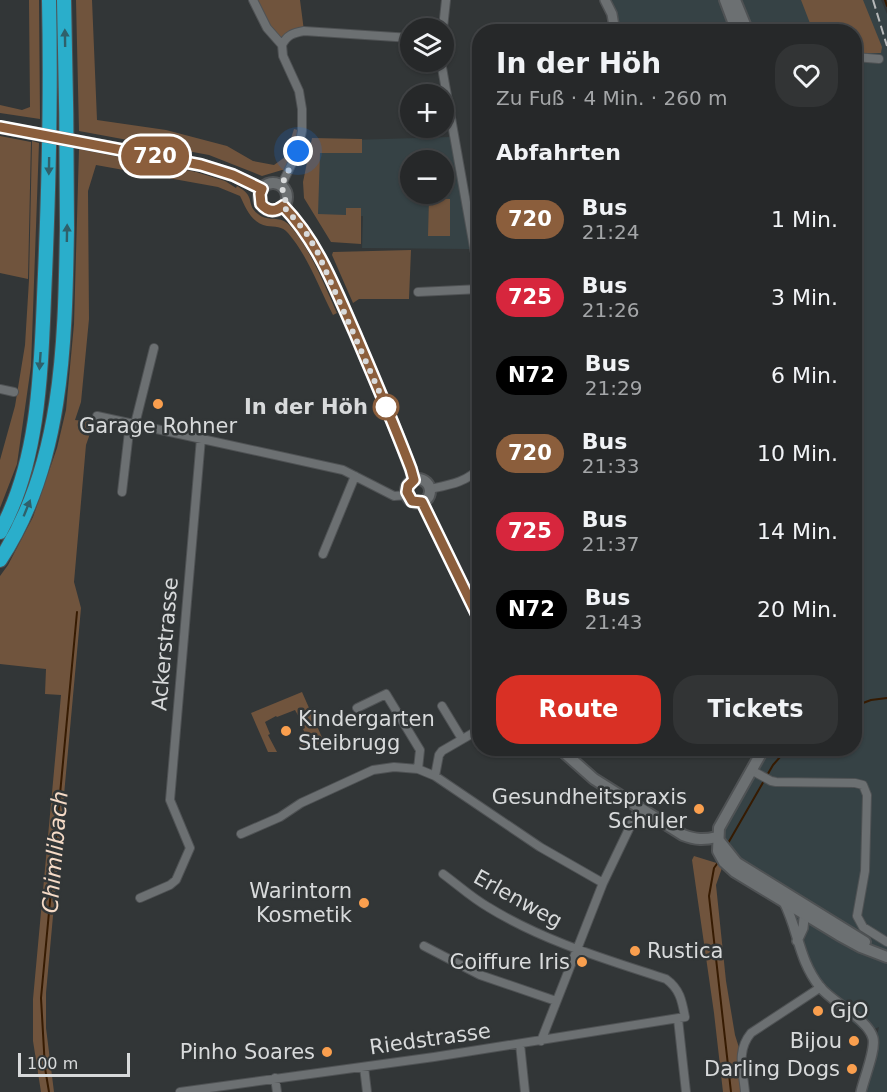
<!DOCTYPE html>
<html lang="de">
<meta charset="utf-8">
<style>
body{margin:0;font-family:"DejaVu Sans",sans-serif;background:#323435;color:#f1f3f6;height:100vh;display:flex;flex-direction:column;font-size:22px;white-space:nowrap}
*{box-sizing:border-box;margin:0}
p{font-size:20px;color:#a4a6a8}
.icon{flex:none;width:33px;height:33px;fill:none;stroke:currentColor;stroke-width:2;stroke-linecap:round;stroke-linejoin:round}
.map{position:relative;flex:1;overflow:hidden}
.panel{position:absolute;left:472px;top:24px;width:390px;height:732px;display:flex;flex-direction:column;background:#262829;border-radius:24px;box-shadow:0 2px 4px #0004,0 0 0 2px #424446}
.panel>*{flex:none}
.badge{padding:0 12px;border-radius:20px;font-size:21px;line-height:39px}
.controls{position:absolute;left:400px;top:18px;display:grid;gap:12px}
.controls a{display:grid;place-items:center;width:54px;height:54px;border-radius:50%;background:#262829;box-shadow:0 2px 4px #0004,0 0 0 2px #424446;font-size:30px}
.scale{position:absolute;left:18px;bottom:15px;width:112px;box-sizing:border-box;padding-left:6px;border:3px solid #d8dadb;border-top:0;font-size:16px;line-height:21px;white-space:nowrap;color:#d8dadb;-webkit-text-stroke:4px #323637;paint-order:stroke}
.you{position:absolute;width:30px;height:30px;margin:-15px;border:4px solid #fff;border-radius:50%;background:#1a73e8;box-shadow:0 0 0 9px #1a73e833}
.map>.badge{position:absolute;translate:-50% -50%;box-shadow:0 0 0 3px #fff}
h2{padding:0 24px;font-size:22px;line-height:54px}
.round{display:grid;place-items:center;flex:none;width:63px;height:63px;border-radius:24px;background:#323435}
.summary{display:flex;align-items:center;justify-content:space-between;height:102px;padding:0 24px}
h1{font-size:28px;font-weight:700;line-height:45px}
.button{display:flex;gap:12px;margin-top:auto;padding:12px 24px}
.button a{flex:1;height:69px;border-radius:24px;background:#d93025;color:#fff;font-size:24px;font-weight:700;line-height:69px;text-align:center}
.button a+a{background:#323435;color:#f1f3f6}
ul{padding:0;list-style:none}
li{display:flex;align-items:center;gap:18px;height:78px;padding:0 24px}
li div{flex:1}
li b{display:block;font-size:22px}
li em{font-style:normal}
li .badge{min-width:66px;font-weight:700;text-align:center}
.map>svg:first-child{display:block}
</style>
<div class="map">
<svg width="887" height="1092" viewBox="0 0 887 1092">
<rect width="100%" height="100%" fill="#323637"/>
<path fill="#364245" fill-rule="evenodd" d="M605,0H881L887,14V1092H863L879,1027L865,1033L826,999L811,981L801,964L794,948L785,910L717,837L764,749L855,748V32L615,31Z
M451,137L471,249L362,248L363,216H317L319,141ZM411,160H444V194H411Z"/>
<path fill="#70543d" d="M29,0H39L40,119L0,113V105L22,110L30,107Z
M76,0H92L97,120L166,130L227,146L253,161L274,165L285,157L294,129L298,130L292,156L285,171L282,170L262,176L209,155L79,131Z
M253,0H300L304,31L282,45Z
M801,0H863L882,47L881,53H855V32L813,31Z
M0,136L31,142L28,279L0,273Z
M312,138L362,139V153H320L318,214L346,215V208H361V244L331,242L304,198L303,182Z
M32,141L39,143L31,366L17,464L0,508V460L15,406L25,345L29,280Z
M79,149L196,172L225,181L236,188L237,186C257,197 245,204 258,214C266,221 276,217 284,221C304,233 327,291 337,313L333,315C319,288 308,256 288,233C282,226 275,227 267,226C251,223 246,208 240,196L218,187L96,165L88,191L89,319L81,402L75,420L94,422L86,445L74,582L81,608L46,993V1028L54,1092H41L33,1041V999L61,695L45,694L46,669L0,664V576L8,565L33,517L57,448L66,410L74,324Z
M429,198L450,199V236H428Z
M411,250L409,299H359L353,303L332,255L333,252Z
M302,692L324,742L307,749L300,746V743L308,740L303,729L305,728L295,710L277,717L276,716L265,722L270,734L268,735L277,752H268L251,713Z
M694,856L723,865L716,885L726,981L735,1035L741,1054L745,1092H723L714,1013L692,860Z"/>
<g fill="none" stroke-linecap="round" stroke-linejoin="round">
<path stroke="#361b02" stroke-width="2" d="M885,0L887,6
M855,706L871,700L887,698
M727,845L773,765L788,748
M719,861L714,868L709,896L731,1092
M49,1092L45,1068L41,998L77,612"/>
<defs>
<path id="minor" d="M253,0L267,28L282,45L283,56L299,91L302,109V131L298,151L281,186
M443,28L446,0
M282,45C287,35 293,33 304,31L411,38
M855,57L879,59
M441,62L480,281
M418,292L480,289
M0,389L14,392
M97,416L343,470L394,496L408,495
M135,424L154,348
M430,489C449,485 468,482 480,467
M122,492L130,423
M323,554L355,476
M442,706L462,739
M357,708L386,694L420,750L418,769
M751,770L771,781L776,782L855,783L863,785L867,795L865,871L857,916L863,927L887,942
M435,776L439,755L442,751L480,729
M241,834L280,817L301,803L373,770L394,767L418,769L435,776L540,847L603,883
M140,898L170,885L176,880L190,848L170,800L201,438
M424,946L480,975L556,1001
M678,1019L686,1092
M541,1041L603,883L639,808
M520,1044L525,1092
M364,1067L367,1092
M275,1078L277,1092
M180,1092L434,1057L685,1017C682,1001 680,989 666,979C605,959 543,941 488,907C472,898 458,885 443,874
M745,1092C743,1070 736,1051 751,1033L821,987"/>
<path id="tertiary" d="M605,0L612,14L615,32
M784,902C799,931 798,959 820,987C833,1003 868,1019 873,1038C876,1050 864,1078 861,1092
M797,941L803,928L805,909"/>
<path id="secondary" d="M725,0L737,32
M735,0L748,32
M0,127L26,132
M91,144L201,165L233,175L262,189
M259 197a14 14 0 1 1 28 0a14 14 0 1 1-28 0Z
M283,206C320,244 338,295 359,343C378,388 399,433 414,480
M406 491a12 12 0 1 1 24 0a12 12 0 1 1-24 0Z
M422,502L480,621
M559,748L594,779L683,835C696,840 704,840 717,837
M764,748L719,828L718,851L724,862L735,872L839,935L861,947L887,957
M717,838L737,863L865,942"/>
<path id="motorway" d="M0,532C42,456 41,359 45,274C49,182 51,91 49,0
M0,560C64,463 65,340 67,228C67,152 66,76 64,0"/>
</defs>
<use href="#minor" stroke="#4f5254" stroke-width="10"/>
<use href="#tertiary" stroke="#4f5254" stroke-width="12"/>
<use href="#secondary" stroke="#4f5254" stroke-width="14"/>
<use href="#motorway" stroke="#4f5254" stroke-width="16"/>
<use href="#minor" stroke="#6c7072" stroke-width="8"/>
<use href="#tertiary" stroke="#6c7072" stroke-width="9"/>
<use href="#secondary" stroke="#6c7072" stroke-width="10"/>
<use href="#motorway" stroke="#2aaecb" stroke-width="14"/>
<path stroke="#b6b8b9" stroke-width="2" stroke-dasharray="9 4.5" stroke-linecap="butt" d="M873,0L887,46"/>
<defs>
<path id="secondary-bridge" d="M26,132L91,144"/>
</defs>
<use href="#secondary-bridge" stroke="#4f5254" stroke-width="14" stroke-linecap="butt"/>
<use href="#secondary-bridge" stroke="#6c7072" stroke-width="10"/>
</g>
<defs><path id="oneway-solid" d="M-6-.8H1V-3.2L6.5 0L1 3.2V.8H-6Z" transform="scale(1.5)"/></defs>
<g fill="#2f606b">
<use href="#oneway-solid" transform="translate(65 38) rotate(-91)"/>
<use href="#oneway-solid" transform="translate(49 166) rotate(91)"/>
<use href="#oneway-solid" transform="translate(67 233) rotate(-89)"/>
<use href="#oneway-solid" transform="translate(40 361) rotate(94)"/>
<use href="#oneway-solid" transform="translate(27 508) rotate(-68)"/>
</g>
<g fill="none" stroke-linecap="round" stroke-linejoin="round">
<defs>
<path id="line" d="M0,127L201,165L233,175L262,189L260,194L261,204C268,212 275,212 283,206C318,242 335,288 355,333C374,378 394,424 411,469L414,480L408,486L407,492L412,501L422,502L480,621"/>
</defs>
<use href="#line" stroke="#fff" stroke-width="14"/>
<use href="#line" stroke="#8b5e3c" stroke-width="9"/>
<path stroke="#d8dadb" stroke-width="6" stroke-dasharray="0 10.8" d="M298,151L281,186L286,198L283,206L305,231L317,251L386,407"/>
</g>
<g fill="#fa9f4e" stroke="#323637" stroke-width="2">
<circle cx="158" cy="404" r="6"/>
<circle cx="286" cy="731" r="6"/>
<circle cx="699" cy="809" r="6"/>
<circle cx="364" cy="903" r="6"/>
<circle cx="635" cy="951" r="6"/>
<circle cx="582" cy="962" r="6"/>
<circle cx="818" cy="1011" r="6"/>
<circle cx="854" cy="1041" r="6"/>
<circle cx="327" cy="1052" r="6"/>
<circle cx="852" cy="1069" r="6"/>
</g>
<circle fill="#fff" stroke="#8b5e3c" stroke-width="3" cx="386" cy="407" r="12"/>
<g text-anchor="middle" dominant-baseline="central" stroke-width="5" stroke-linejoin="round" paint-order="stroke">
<g font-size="21" font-weight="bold" fill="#d8dadb" stroke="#323637" text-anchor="end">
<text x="368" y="407">In der Höh</text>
</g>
<g font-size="21" fill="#d8dadb" stroke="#323637" text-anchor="end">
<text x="158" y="426" text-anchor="middle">Garage Rohner</text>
<text x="298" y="719" text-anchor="start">Kindergarten<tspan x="298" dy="24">Steibrugg</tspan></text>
<text x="687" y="797">Gesundheitspraxis<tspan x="687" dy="24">Schuler</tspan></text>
<text x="352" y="891">Warintorn<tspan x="352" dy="24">Kosmetik</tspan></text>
<text x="647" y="951" text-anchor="start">Rustica</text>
<text x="570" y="962">Coiffure Iris</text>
<text x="830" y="1011" text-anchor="start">GjO</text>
<text x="842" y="1041">Bijou</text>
<text x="315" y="1052">Pinho Soares</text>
<text x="840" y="1069">Darling Dogs</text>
</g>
<g font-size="21" fill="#d8dadb" stroke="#323637">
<text transform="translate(165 644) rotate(-85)">Ackerstrasse</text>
<text transform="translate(518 899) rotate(29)">Erlenweg</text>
<text transform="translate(430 1039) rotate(-8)">Riedstrasse</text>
</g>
<g font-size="22" font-style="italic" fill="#f6dbc7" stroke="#323637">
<text transform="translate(55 852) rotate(-85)">Chimlibach</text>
</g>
</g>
</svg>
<div class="controls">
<a><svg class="icon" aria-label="layers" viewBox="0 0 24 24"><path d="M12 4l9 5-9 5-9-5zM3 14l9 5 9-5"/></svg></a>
<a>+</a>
<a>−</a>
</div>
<div class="scale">100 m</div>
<div class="you" style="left:298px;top:151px"></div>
<b class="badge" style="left:155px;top:156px;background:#8b5e3c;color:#fff">720</b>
<section class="panel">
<div class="summary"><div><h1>In der Höh</h1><p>Zu Fuß · 4 Min. · 260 m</p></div><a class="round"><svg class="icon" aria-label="heart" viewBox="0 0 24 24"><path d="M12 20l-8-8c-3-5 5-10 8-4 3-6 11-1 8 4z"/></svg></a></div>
<h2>Abfahrten</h2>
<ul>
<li><span class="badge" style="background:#8b5e3c;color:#fff">720</span><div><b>Bus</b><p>21:24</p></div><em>1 Min.</em></li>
<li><span class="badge" style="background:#d7263d;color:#fff">725</span><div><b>Bus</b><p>21:26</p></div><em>3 Min.</em></li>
<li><span class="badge" style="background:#000;color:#fff">N72</span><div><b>Bus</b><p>21:29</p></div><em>6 Min.</em></li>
<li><span class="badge" style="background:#8b5e3c;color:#fff">720</span><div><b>Bus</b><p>21:33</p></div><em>10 Min.</em></li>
<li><span class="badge" style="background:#d7263d;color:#fff">725</span><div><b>Bus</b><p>21:37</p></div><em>14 Min.</em></li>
<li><span class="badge" style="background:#000;color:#fff">N72</span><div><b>Bus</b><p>21:43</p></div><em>20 Min.</em></li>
</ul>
<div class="button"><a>Route</a><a>Tickets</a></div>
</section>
</div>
